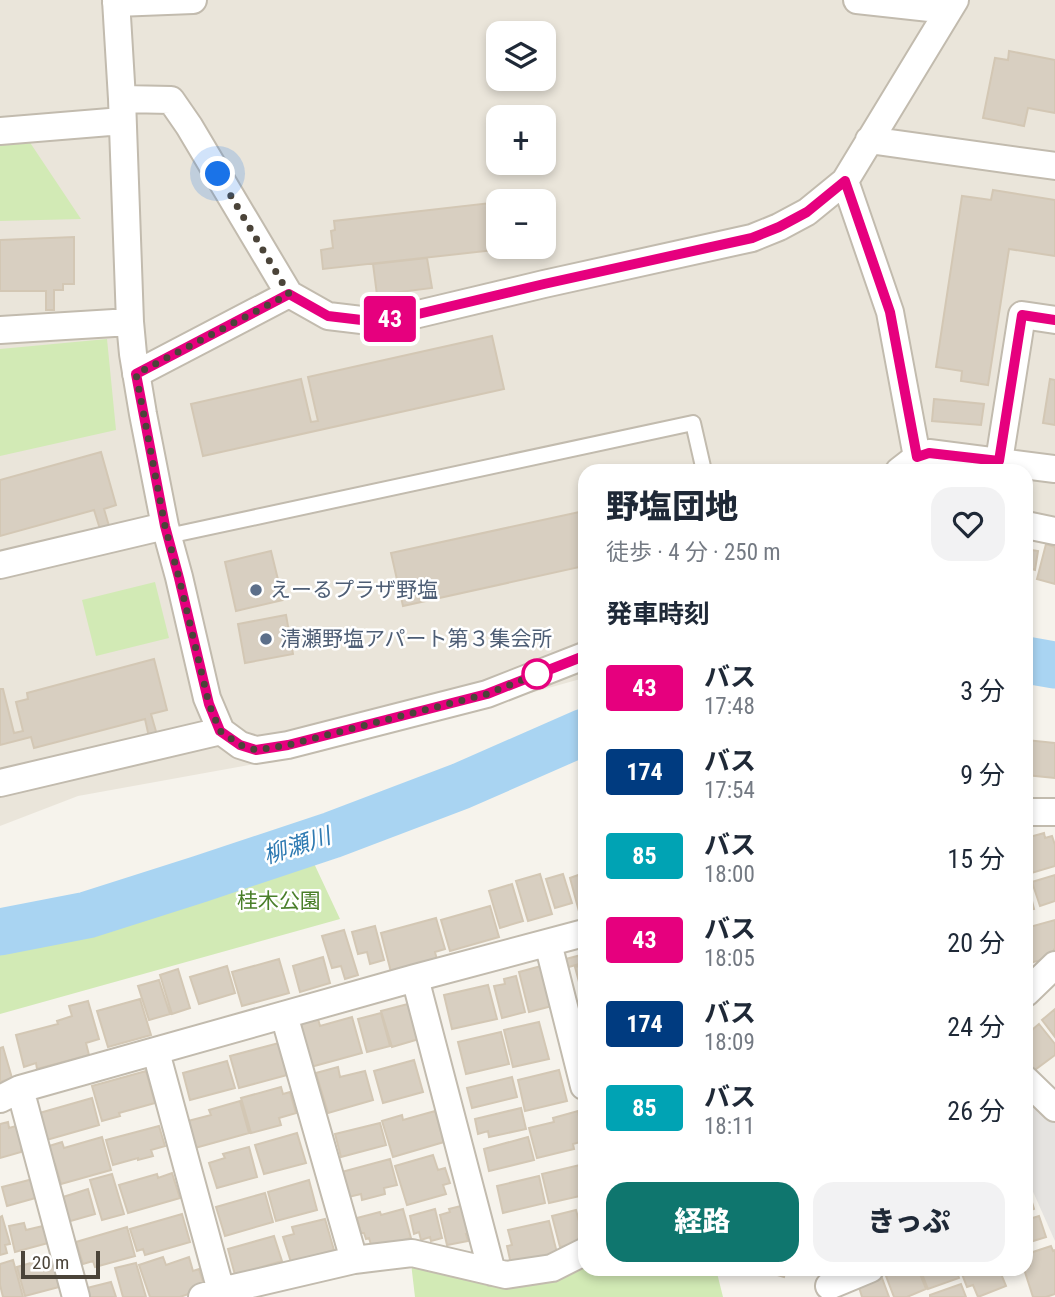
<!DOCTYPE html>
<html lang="ja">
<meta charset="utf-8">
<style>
body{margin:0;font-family:"Roboto Condensed","Noto Sans JP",sans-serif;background:#f2f2f3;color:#1f2937;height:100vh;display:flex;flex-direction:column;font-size:26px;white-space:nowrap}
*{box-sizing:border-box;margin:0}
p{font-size:23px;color:#747a83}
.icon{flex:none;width:38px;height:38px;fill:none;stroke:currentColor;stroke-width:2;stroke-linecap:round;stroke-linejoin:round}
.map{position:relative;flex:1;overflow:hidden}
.panel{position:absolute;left:578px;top:464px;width:455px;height:812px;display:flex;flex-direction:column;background:#fff;border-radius:21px;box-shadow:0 4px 10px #0003}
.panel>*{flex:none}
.badge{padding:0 14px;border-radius:5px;font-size:24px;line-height:46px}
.tools{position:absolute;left:486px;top:21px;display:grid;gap:14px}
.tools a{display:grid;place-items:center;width:70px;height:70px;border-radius:14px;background:#fff;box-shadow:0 4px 10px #0003;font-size:35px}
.scale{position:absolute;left:21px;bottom:18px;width:79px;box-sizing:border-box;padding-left:7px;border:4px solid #4b4439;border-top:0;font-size:19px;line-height:24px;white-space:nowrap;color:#4b4439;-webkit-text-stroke:5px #fff;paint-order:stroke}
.you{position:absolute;width:35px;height:35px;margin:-18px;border:5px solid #fff;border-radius:50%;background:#1a73e8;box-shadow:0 0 0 10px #1a73e833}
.map>.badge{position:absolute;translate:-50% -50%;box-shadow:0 0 0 4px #fff}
h2{padding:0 28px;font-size:26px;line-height:63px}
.round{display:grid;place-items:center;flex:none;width:74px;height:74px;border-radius:21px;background:#f2f2f3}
.headline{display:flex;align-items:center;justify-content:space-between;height:119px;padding:0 28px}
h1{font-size:33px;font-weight:800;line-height:52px}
.button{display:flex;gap:14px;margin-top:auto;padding:14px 28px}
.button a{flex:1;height:80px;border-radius:21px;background:#0f766e;color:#fff;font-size:28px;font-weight:800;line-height:80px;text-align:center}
.button a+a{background:#f2f2f3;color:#1f2937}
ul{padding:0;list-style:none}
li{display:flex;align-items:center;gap:21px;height:84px;padding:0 28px}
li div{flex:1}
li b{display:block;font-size:26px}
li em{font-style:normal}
li .badge{min-width:77px;font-weight:700;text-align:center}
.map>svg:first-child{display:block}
</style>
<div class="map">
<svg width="1055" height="1297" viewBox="0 0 1055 1297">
<rect width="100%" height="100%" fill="#f6f3ec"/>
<path fill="#eae5da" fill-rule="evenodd" d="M0,0H1055V521L1026,515V471H584V678L320,752L78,796L0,826ZM499,33H544V79H499ZM499,117H544V163H499ZM499,201H544V247H499Z"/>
<path fill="#d2eab5" d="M29,141L81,219L0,221V142Z
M107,339L116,430L0,456V349Z
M155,582L169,638L96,656L82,600Z
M311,857L340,919L0,1014V949Z
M411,1263L584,1265V1269H716L723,1297H415Z"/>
<path fill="#e5e3e0" d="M1026,1089L1055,1117V1241L1026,1176Z"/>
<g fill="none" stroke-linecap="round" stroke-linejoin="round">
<path stroke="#a9d4f2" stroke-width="47" d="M1026,660L1055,665
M0,932L87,915L200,879L332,835L461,786L584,732"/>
</g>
<path fill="#d8cfc1" stroke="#d3c7b4" stroke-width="2" d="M1009,51L1055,60V113L1028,108L1024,126L983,118L995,58L1008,60Z
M993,190L1055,200V256L1009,249L988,385L961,381L962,371L936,367L962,196L991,200Z
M499,202V247H522L323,269L321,250L333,248L331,231L335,230L334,221Z
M74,237V284H63V290H54V310H46V291H0V240Z
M427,258L432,288L377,295L373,264Z
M492,336L504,389L203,456L191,404L301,379L311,422L318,421L308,377Z
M1050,379L1055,380V425L1043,423Z
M934,399L984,404L981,425L932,421Z
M101,452L116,505L104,509L109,526L100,529L94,510L0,536V480Z
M584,511V566L403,606L391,553Z
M1046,544L1055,547V584L1037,579Z
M1026,549L1038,551L1035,570L1029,568V573H1026Z
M271,551L283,600L236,611L225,562Z
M286,615L293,654L245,663L238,624Z
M154,659L167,710L151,714L157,735L149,737L145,719L34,748L31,737L0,745V689H3L14,733L23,731L16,702L28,699L27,693Z
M1026,740L1055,743V778L1026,775Z
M1044,833L1045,838L1052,836L1055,845V866L1028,874L1026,864V838Z
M584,873V918L581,919L570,878Z
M540,874L552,914L528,921L516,881Z
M563,874L572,903L555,908L546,879Z
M1055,875V901L1040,906L1032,882Z
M512,884L523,921L500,928L489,891Z
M1029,889L1034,909L1028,910L1030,918L1026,919V890Z
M490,906L499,937L450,951L441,920Z
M436,918L445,949L435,952L437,960L391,972L381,933Z
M1055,920V948L1049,958L1026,964V928Z
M375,926L384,960L370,964L367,952L358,954L352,932Z
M344,930L358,975L345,979L341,966L332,968L322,936Z
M581,955L583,963L565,968L562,960Z
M323,957L330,983L300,992L293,966Z
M279,959L289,993L242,1006L232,972Z
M584,965V992L582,993L575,967Z
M227,966L235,993L199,1004L190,977Z
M541,966L552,1006L529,1012L519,972Z
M178,969L190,1008L172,1014L160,975Z
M516,976L525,1012L502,1018L494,986L505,984L504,979Z
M159,980L170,1014L149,1020L138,986Z
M488,985L497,1019L452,1029L444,995Z
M140,999L151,1035L108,1047L97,1011Z
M88,1001L99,1039L86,1043L89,1055L37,1069L36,1063L24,1067L16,1035L58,1024L57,1021L72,1016L69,1006Z
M408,1004L419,1039L392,1047L381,1011Z
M1055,1009V1037L1042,1020Z
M381,1013L390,1046L367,1052L358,1019Z
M352,1017L362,1053L307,1068L297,1033L303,1023L318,1019L320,1026Z
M539,1022L549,1059L513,1067L504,1030Z
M1039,1024L1055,1044V1055L1032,1072L1026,1064V1035Z
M501,1032L509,1064L466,1074L458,1042Z
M279,1043L287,1075L239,1088L230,1056Z
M3,1047L12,1078L0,1082V1048Z
M414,1060L423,1092L383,1103L374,1071Z
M227,1061L235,1088L190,1100L183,1073Z
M338,1067L340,1077L365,1071L373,1100L328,1113L316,1073Z
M559,1070L567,1101L525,1111L518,1080Z
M146,1071L155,1103L119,1113L120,1116L102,1121L92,1086Z
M512,1077L517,1097L472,1108L467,1088Z
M281,1087L283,1094L290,1092L296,1113L279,1118L281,1125L251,1133L241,1098Z
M92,1098L99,1125L43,1141L36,1114Z
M240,1101L249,1133L195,1148L188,1121L211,1115L209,1110Z
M521,1108L526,1129L489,1137L488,1131L478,1134L475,1119Z
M435,1111L444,1142L393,1157L382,1121L402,1115L403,1120Z
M578,1111L584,1141L573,1144L574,1149L537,1158L529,1128L554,1122L553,1118Z
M8,1122L9,1128L20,1125L25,1145L21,1146V1152L0,1158V1124Z
M380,1123L386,1145L341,1157L335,1134Z
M159,1126L165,1146L151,1150L153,1156L138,1160V1158L113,1165L106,1140Z
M297,1133L306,1163L264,1174L255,1145Z
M102,1137L111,1170L61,1184L55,1164L51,1165L46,1147L62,1142L64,1148Z
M528,1137L534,1160L489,1171L484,1149Z
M249,1147L257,1177L217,1188L209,1163L225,1158L223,1154Z
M433,1155L438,1170L445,1168L450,1183L443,1185L446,1194L407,1205L395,1166Z
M390,1159L397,1185L384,1188L385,1194L362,1200L361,1194L344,1198L338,1173Z
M584,1164V1189L579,1190L580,1196L549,1203L542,1174Z
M172,1173L180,1198L128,1213L119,1185L157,1174L158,1178Z
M112,1174L124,1214L102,1220L90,1180Z
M539,1176L545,1203L503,1213L497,1186Z
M33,1179L39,1197L7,1206L2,1187Z
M309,1180L317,1210L276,1221L268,1192Z
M88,1189L95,1214L67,1222L60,1198Z
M1028,1189L1034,1209L1026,1212V1190Z
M265,1193L273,1222L225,1236L216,1207Z
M461,1206L469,1234H466L468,1241L447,1245L440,1215L450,1212L449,1209Z
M403,1209L411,1238L372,1248L369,1238L366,1239L364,1233H361L357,1218L380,1212L381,1215Z
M435,1209L442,1238L431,1241L430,1237L421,1240L419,1232L414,1234L410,1216Z
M576,1210L583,1237L579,1238L580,1242L560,1247L552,1216Z
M182,1214L190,1242L145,1255L143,1249L137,1251L130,1229Z
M2,1216L10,1244L5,1245L7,1253L0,1255V1217Z
M1039,1216L1046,1237L1027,1243L1026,1238V1220Z
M325,1219L334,1250L291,1262L283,1237L294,1234L292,1227Z
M549,1221L557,1253L511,1264L507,1246L512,1245L508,1230Z
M24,1223L26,1230L43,1226L48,1243L15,1252L9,1226Z
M127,1227L135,1256L95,1267L93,1261L83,1264L76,1242Z
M274,1236L282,1261L235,1275L228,1249Z
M1051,1246L1053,1251L1055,1250V1294L1046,1297H1033L1024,1269L1030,1266L1028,1260L1032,1259L1030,1253Z
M55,1256L62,1277L57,1278L59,1287L25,1296L17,1267Z
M163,1257L166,1265L189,1257L193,1271L199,1269L203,1282L200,1290L180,1297H150L139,1265Z
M13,1260L23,1297H3L0,1285V1264Z
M136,1263L146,1297H123L115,1268Z
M757,1269H786L784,1277Z
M913,1269H918L926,1289L907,1297H894L886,1276L894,1272L896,1275Z
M920,1269H956L959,1278L928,1289Z
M960,1269H999L1006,1286L978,1297L973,1285L967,1287Z
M882,1278L889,1297H862L859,1287Z
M111,1282L116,1297H85L83,1289Z
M961,1284L966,1297H930V1295Z"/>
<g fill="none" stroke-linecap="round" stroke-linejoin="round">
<defs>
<path id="service" d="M168,536L693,423L704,471"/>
<path id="minor" d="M116,0L122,99L130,322L133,354L143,414L165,526L179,577L207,698L221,731L240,745L256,750L288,745L487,694L584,656
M857,0L948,10
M116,3L193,0
M122,99L171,100L189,126L289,294L328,316L370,321L410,316L544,284L752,238L779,227L807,212L845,181L955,0
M0,131L122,121
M869,140L1055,166
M845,181L890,312L917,457
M0,330L130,322
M136,374L289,294
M999,461L1022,315L1055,320
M899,471L917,457L929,453L1055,469
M1026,525L1055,531
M0,565L165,526
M0,783L221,731
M1026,812H1055
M548,943L584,1086
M415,978L492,1272
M1026,993L1055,965
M284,1015L354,1260
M156,1052L221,1291
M1026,1080L1055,1108
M20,1089L76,1297
M0,1099L20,1089L415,978L584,933
M829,1286L870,1269
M202,1297L221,1291L354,1260L412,1253L506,1275L552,1268L584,1252"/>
</defs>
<use href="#service" stroke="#c2bbae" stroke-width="18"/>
<use href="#minor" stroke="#c2bbae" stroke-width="30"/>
<use href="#service" stroke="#fff" stroke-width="14"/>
<use href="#minor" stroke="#fff" stroke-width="26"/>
</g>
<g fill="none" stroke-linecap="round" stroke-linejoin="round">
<defs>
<path id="line" d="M584,656L487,694L288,745L256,750L240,745L220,731L209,704L179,578L165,526L136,374L289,294L328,316L370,321L410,316L544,284L752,238L779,227L807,212L845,181L890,312L917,457L929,453L999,461L1022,315L1055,320"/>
</defs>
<use href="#line" stroke="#fff" stroke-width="16"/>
<use href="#line" stroke="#e6007e" stroke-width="10"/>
<path stroke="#4b4439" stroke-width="7" stroke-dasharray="0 12.6" d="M218,174L289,294L136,374L165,526L179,578L209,704L220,731L240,745L256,750L288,745L487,694L537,674"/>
</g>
<g fill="#5c6f8a" stroke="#fff" stroke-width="2.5">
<circle cx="256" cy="590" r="7"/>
<circle cx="266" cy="639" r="7"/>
</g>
<circle fill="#fff" stroke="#e6007e" stroke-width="3.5" cx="537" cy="674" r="14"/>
<g text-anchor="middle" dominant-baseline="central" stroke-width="5" stroke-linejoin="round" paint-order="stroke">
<g font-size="21" fill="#4e5e75" stroke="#fff" text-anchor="start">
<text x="270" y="590">えーるプラザ野塩</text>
<text x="280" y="639">清瀬野塩アパート第３集会所</text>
</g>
<g font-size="21" fill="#4a7f2a" stroke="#fff">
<text x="279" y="901">桂木公園</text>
</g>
<g font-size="23" font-style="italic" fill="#2e7ab2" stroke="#fff">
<text transform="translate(297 846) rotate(-18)">柳瀬川</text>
</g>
</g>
</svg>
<div class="tools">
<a><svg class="icon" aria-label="layers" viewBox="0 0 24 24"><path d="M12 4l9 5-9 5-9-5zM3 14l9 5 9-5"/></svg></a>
<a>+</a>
<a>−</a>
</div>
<div class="scale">20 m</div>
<div class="you" style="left:218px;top:174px"></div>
<b class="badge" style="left:390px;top:319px;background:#e6007e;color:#fff">43</b>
<section class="panel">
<div class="headline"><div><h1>野塩団地</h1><p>徒歩 · 4 分 · 250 m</p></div><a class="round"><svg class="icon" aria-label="heart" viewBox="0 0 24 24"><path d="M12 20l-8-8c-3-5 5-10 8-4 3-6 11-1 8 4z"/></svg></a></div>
<h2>発車時刻</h2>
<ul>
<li><span class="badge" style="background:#e6007e;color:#fff">43</span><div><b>バス</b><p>17:48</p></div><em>3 分</em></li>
<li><span class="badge" style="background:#003b80;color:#fff">174</span><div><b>バス</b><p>17:54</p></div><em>9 分</em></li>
<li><span class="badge" style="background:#00a3b4;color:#fff">85</span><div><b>バス</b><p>18:00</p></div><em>15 分</em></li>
<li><span class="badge" style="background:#e6007e;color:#fff">43</span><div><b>バス</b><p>18:05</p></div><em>20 分</em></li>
<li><span class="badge" style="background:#003b80;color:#fff">174</span><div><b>バス</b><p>18:09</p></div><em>24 分</em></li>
<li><span class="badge" style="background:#00a3b4;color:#fff">85</span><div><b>バス</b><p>18:11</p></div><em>26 分</em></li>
</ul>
<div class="button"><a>経路</a><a>きっぷ</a></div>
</section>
</div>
